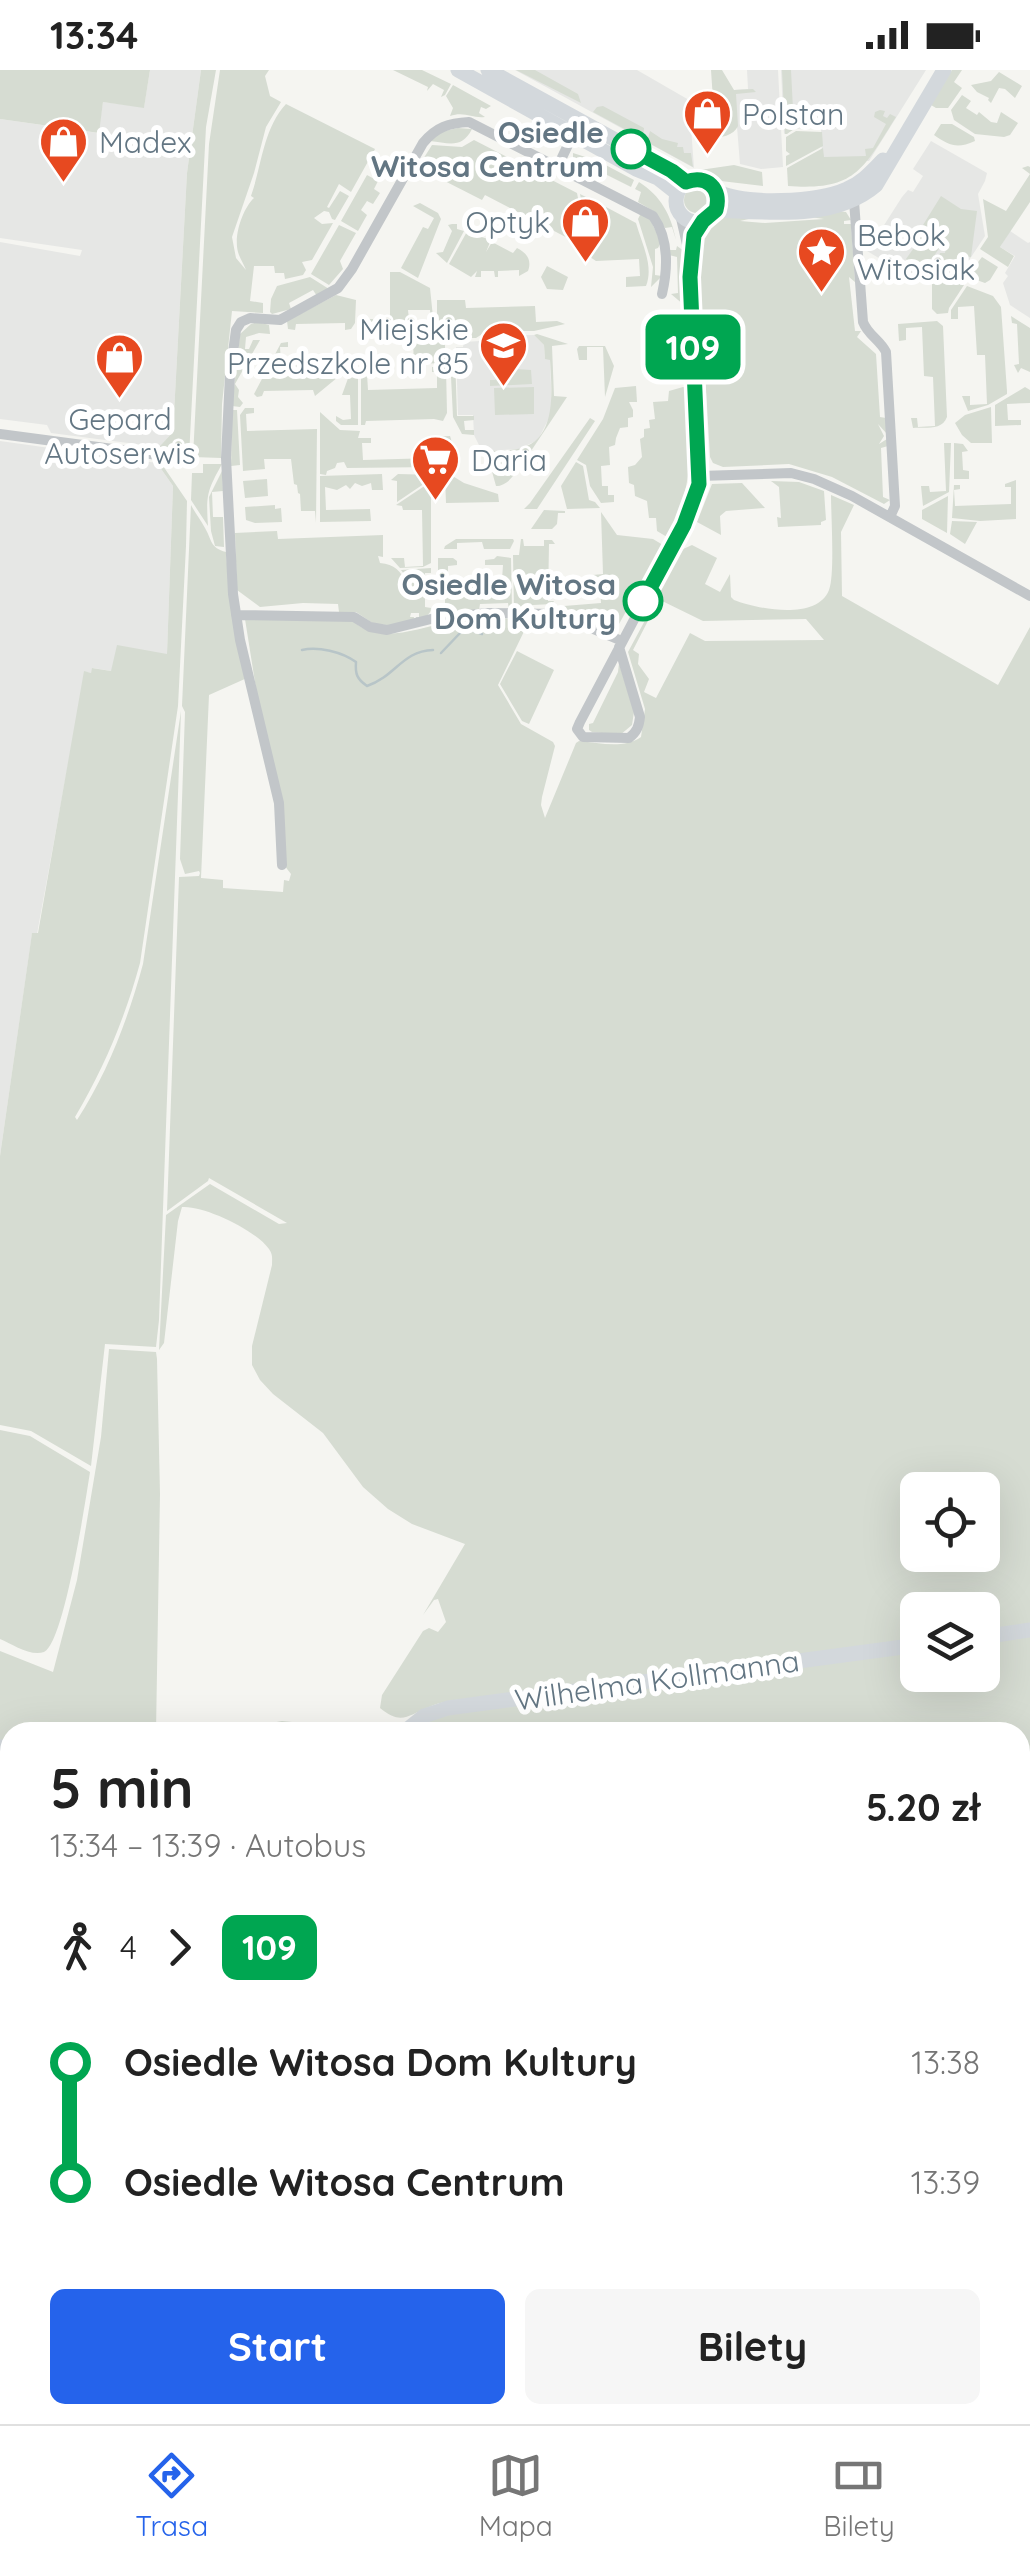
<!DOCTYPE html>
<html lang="pl">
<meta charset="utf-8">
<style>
body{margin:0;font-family:Quicksand,sans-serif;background:#f6f6f6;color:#222;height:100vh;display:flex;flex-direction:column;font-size:38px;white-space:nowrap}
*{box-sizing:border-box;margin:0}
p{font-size:32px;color:#767676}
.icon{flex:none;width:55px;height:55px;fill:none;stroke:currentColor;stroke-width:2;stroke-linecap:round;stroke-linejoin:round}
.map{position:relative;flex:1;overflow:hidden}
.sheet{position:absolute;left:0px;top:1652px;width:1030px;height:702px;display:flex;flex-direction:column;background:#fff;border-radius:30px 30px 0 0;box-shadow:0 10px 40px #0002}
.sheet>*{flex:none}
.badge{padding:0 20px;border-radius:15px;font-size:35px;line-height:65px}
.fabs{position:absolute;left:900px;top:1402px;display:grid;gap:20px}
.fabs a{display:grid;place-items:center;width:100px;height:100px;border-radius:15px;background:#fff;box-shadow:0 10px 40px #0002;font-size:50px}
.map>.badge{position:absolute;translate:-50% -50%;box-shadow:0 0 0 5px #fff}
.legs{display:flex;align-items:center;gap:15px;height:110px;padding:0 50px;font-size:32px}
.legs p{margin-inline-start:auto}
.headline{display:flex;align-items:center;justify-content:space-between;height:170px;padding:0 50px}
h1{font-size:55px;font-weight:700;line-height:75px}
.primary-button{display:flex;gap:20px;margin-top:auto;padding:20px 50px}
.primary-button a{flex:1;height:115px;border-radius:15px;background:#2563eb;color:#fff;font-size:40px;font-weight:700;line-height:115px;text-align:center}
.primary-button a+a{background:#f6f6f6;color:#222}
ul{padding:0 50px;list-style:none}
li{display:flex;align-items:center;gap:35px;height:120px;font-size:38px}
li i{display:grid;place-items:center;width:15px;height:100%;margin:0 12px;background:currentColor}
li i::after{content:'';width:25px;height:25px;margin:-12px;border:8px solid;border-radius:50%;background:#fff}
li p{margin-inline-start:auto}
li:first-child i{background:linear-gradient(#0000 50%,currentColor 0)}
li:last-child i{background:linear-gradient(currentColor 50%,#0000 0)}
.status{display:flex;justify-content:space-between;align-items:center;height:70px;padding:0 50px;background:#fff;direction:ltr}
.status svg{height:28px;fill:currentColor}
.menu{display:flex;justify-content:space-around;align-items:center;height:140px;border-top:2px solid #e0e0e0;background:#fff;font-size:28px;color:#767676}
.menu a{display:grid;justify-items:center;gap:5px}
.menu .on{color:#2563eb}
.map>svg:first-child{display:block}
</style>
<div class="status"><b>13:34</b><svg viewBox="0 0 49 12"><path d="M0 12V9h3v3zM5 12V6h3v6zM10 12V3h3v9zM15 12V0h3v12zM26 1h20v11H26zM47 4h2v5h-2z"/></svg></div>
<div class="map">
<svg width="1030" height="2354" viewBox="0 0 1030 2354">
<rect width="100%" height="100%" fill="#f5f5f1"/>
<path fill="#e6e7e5" d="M150,0H201L187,103L173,362L159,377L51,363L47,355L0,349V172L80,186L82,180L0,168V49L98,63L103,32L144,37Z
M515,0H637L689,30L694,98Z
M747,0H778L783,97L761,99L740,94L734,20L748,19Z
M781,0H926L869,91L822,92L821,57L795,59L784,64Z
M931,71L987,103L985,111L978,124L985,166L960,204L904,203L867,181L866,172L871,165L879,163L902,127L908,120L913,122L923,106L913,99Z
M1010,161L1028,173L1030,172V248L1010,235L1003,213L1008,206L1005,203L1015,186L1000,177Z
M534,265L544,275L545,289H550L552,342L538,370L519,379L488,381L479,375L474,365L473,345H458L456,277H463L464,272L480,271L491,266Z
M0,371L157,393L173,416L167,584L111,601L93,598L91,603L85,602L37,864H32L0,1086Z
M0,1698L10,1699V2345H13L8,2354H0Z
M98,2345H794L799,2354H103Z"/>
<path fill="#d6dcd2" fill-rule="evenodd" d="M0,0H150L144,38L103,32L99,63L0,49Z
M201,0H216L206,57L189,387L165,384L159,377L173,362L187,103Z
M220,0H269L265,6L270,26L281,32L266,57L254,103L232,167L236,188L246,200C244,195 241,190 239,185C232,168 243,138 254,128L251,126C262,95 263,59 286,34L375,79L351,122L339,114L327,137L329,138L340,121L349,126L335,150L332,149L329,142L324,141L314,148L322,154L333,153L312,190L302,192L306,200L303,205L285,209L284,203H275L274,196H254L250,231L263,233V243L232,241L222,334L221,388L193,387L209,74Z
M393,0H422L451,14L445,25L441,27L444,20L433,14L427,21L428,17Z
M516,0H535L578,24L581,33Z
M711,0H722L734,20L753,19L756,22L736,24L738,56C733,67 716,69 703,68L701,70L694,69L692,44H698V52H705L706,61L715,60Z
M782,0H791L794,59L787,64H785Z
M952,0H962L954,12L962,18L948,38H936L931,35Z
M999,2L1022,16L1015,28L1005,19L999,18L991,33L988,30L989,28L977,22L971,15L991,11Z
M453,15L491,36L486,39L481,37L479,43L485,47C473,49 465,41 450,46L453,38L446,26Z
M962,25L971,31L966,38L977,45L979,42L991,52L997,53L1001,42L1018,53L1010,65L1004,67L975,64L954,50L951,40Z
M603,36L644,58L643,69L593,42L597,37Z
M880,40L885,41L883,46L887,48L890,44L896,47C863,99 856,121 788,116L787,98L823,78L824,87L866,86L865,79L873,78L886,54L874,47L875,42Z
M941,54H952L974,67L975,71C957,79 950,76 934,65Z
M458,58L472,59C462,79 449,73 430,71L440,62Z
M650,61L662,69L678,73L677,77H683L684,83H691L693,97L647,72Z
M796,61L822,62L823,76L786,96V86L790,84L786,81V67Z
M474,70L577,123L586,169L583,176L485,125L482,130L427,102L428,99L420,94L432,75L462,77Z
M573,83L598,91L634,110L631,117L573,88Z
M734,95L762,102L763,116L721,111L700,100Z
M1028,96L1030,97V132L1000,177L1014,186L1008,197L980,179L988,167L983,129L1006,141L1030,104L1022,98Z
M367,105L378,111L374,119L380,123L373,134L367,131L361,140L367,145L358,161L341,151Z
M639,112C661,126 671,145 676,170L672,157L665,158L655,142L638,132L641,122L635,119Z
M684 130a13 13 0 1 1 26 0a13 13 0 1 1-26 0Z
M580,124L604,136L588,166Z
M941,126L961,139L977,141L971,187L962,186L960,202L937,199L940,183H945L947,170L923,155Z
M420,133L438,143L441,149L418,208L401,198L423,157L428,159L434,148L413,136Z
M606,137L636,153C642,174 654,196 646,216L626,217V207L640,206L639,189L596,191L587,185L588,173Z
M838,141L846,142L851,150L844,151V154H851L855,212L849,207L855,261H861L857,267L876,284L880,347L886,348L887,364L878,354L884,366L879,374L887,369L888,376L881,378L883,427L890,430L884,434L832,407L789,394L723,397L713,393L710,387L697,166C711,144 728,147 753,148L740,151L765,153L824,149L810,147Z
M641,143L650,149L661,172L658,178L655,179V205L662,206L651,217L653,197L638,149Z
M452,154H457V159L464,161L447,193L436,183L443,182L452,161L448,155Z
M339,155L356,163L340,191L343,199L329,215L311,204Z
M469,158V163L488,169L491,164L493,165L486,182L492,172L513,183L517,178C527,183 532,190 528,201L519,206V200L498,201V207H495L494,201H481V207H475L477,201L471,207L449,194Z
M925,162L942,174L924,201L906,189Z
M677,176L684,181L687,250H685L684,235L671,224L678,223L677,187L669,185V180H676Z
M982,187L998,197L990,210L985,213L974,209L972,205V200Z
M547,196L568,207L563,220L547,219L541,207Z
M390,202H400L430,218L434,257L445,269H413V256H431L430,240H408L411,269C400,268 363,270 359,258C358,255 359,252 360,249H373L374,257H390Z
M310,207L329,219L317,226L313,220L289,233L291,239L272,244L270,242L271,229L277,216Z
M941,212H962L964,215L949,238L948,243L937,244L932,239V214Z
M967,216L993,226L1001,237L1007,321V324L988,335L968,341L962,326H970V335L987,334L985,285H977L974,236L958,237V249H951V240Z
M336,225L356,230L355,253L351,259L345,260V253L296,254L295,260L288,259L287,251Z
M437,230H465L466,238L535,236L536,252L557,251L565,254L534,261H487L476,268H455L448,265L437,253Z
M1011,246L1030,258V302L1021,298L1018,303L1014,295L1019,294L1017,254L1012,253Z
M937,251L943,256L947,347C942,361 925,357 913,358L911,348H917L918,357L935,356L933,307L924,306L922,257L906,258V270L899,271L898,254Z
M258,252L269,255L270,264L259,263L246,267L245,279H249L253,270H260L235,314L239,320L238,327L243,333L240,337L232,336L240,264L251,254Z
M537,264L568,274L552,276L554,326L567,327L531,381C511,385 490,394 473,383L479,375C489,382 498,381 510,380C558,377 552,324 550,290L545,289L544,275L534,265Z
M683,270L685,271L687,308L676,312L670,311Z
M288,272V277H280L281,294L350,293L349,298L315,326L313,320L264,321L262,326L257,327L254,324L281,273Z
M413,272H445V293L414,294Z
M579,276H605L614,296L605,327L603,277H587V290H579L577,279Z
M455,286L457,346H474V350L464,351L465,360H474V365L462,364L453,347L450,287Z
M432,297L444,296L446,298L447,343L443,351L434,349L366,351L365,355H361V298H375V303L367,304L368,320L437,318V302H432Z
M358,298V355H341L336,351V346L343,350L351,349L350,325H342L351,300Z
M516,299L531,300L532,314L490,316V310H495L502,304L512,306Z
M636,316L637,332H629L633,340V347L628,348V357L620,358L616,368L615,375L609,377L610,395L601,396L602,416H608V425H614V432L601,433L590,416L586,395L577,390L603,349L615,318Z
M534,317V344L495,345L494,318Z
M683,317L688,318C690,377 696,414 667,467L657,461L656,448H649L647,431L635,426L634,415L629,413L628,397L635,395L642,387L640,369L644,367V359L650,358L649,350L655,349L653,332L668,331L669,321Z
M1025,317L1030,320V333L1007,334L1008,350H1021V355L995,356V335Z
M991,337L992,373H971L962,365L955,353L965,345Z
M245,338H254V343L246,344L247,361L317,359L316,453L315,441H301L300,424L298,423L297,415L294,414L291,389H264L265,399L243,401L240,345Z
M232,340H237L240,395L231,396Z
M320,342L340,360L360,361L358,368H371V373H362L363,390L433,388L432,371H427V367L450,366C455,378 447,393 435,397L347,398L344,392L337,393L335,398L327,401L326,405L320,404Z
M590,348L595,351L593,354L537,439H524L530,433Z
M944,373H951L949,422L923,436L921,416H929L930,422L946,421Z
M954,373L963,374L968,381L962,382L963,400L969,401V409H954Z
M528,384C520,395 511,416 496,416L491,398L493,392Z
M576,392L583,396L589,430L595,432L600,438L567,439L561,416Z
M157,393H161L187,431L186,476L178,636L140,893C125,948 104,998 75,1047L77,1050C108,1002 128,949 143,894L181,641L159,1250L156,1277L105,1274L91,1396L31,1361L0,1355V1086L32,863H38L84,601L91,603L92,598L111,601L117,575L167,584L173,416Z
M203,394H222C207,421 206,425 208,456L191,430L192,403H203Z
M222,401L223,421L212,422L213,447H223L224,477L215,476L211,461L209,427Z
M382,404L383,420H372L371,413L362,416L355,413L350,419L346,415L337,420L325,417L326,440L370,439L371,451L320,452V406Z
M398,404L437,405L397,432V411L391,410Z
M451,405L464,413L498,424L499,432L446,433L445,408Z
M438,407L440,421L431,422V493L423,497L400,498L391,488H404L405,497L423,496L422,440H403L402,436L396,435Z
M267,409L268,426L245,428L243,411Z
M1016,410V449L980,451L952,448L954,415H960V419L954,420L955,436L1011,434V417H1005V414Z
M771,411L799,412L824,421L826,450L821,452V455L778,457L777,447L781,448L779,417Z
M742,413L765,438L726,441L720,446L721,465L697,452L712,414Z
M831,425L854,435L841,462L842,526L998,615L1030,557V1555L983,1562L982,1540H918L917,1571L455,1630C446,1632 437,1633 429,1637C408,1645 402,1656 380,1638L382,1625L423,1561L429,1558L438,1562L446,1552L438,1529L434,1530L423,1545L465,1474L412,1454L388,1439L363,1417L323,1363L273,1324L260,1310L252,1295V1276L272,1195C272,1188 273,1185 269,1179C256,1160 203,1135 182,1137L178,1151L164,1273L159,1280L166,1145L210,1114L279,1154L287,1153L209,1108L208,1111L167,1141L179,807L199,806L200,803L199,801L185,804L180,789L185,642L182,636L191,435C195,443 201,450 205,458C212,470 210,478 226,482L229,520L247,608L209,625L201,808L223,810V818L283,822L284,810L289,811L291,804L284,795L245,549L353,551C383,579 430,552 467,549C488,547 509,549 530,549L498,615L521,654L553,672L555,676L542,727L541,735L545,748L576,673L579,671C600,673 624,679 641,667L645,639L628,582L649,543H652L633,580L639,584L638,594L649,609L644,622L656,628L690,563L705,571L824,570L806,549L703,551L656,528L681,480L692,475L717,488L705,514L720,522L730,504L731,527L734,530C757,539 817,551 829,520C835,505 831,445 831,425ZM918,1420H982V1485H918Z
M948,426L947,463L922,449V440Z
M275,435V439L281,438L282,452L255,453L246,450L245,437Z
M544,440L565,441V443H558L557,454L552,459H531Z
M601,442L617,465L653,469L663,475L614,563L600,558L602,552L571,539L569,544L564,542V536L601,533L600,519L594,518L593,505L603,504Z
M952,451L977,452L965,474L950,464Z
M277,461L278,469L383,465V487L378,486L380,493C395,494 400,501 408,514L411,513L401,500L431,498V503H425V537L431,538C431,546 423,547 416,549V547H419V543H411L410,547H414L413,553L401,556L374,554L356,542H339L338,534L303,533L260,537L237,520L235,463Z
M456,469H513L514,471L510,479H484L482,472L457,473V479H444L445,476Z
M521,469H523L524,476H544V470H552L555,474H549L548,531H554L552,534L533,535L529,540H514L513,485H519Z
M497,486L511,488L512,540H509L508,533L480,534L479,540L440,542L438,538L445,537V519L438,518V488H453L457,491V495L448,496V511L502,510L503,495H485V490L494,489Z
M517,581L554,600L529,654L522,651L500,614Z
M619,593L634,642L632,655L620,665L592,662L589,660V654L593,653L618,602Z
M109,1279L156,1282L157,1289L160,1424L156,1662H10V1670H0V1581L53,1602L77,1510L101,1367Z
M0,1360L30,1366L90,1402C86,1428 64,1574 44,1582C31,1587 12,1574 0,1569Z
M1030,1566V2354H799L794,2345H1020V1662H415L433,1649L452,1644L917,1581L918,1605H982L983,1572Z
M282,1651L292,1652V1662H223Z"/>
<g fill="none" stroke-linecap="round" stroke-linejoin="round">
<path stroke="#b8c5c8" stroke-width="2.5" d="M302,580C318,576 342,582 356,592C355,604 357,609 367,616C396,606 402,581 433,580
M441,583L461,562L471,560L482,564"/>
<path stroke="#c2c6c9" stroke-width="10" d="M558,96L575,60
M854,131L863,252C868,265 880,270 886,282L895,436L890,447
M693,181L695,165L703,151
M0,364L158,385
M700,406L791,403L814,409L852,426L1030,526
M236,545L354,547L370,557L387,560L435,548L489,543L557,544L622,571
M619,577L640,647C639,656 637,662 629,668L583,667L577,659L580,652L684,455L699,415L690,207L688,179L680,144
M282,795L279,733L240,570L233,524L226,388L230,305L236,260L241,252L250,248L280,250L338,218L352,199L423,73C436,57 449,53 469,52L653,146C669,169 668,198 662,224"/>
<path stroke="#d3d8dc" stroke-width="15" d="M458,0L636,99L658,108L677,123
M488,0L672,101L685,112
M676 131a21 21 0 1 1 42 0a21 21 0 1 1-42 0Z
M716,121C745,136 818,132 847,119C862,113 872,101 883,90
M716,140C768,142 834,151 876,115L944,0
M982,1567L1030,1560
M404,1662L424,1646L448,1638L918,1575
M0,1677H10"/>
</g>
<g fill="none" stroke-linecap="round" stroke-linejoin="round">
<defs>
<path id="line-1" d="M631,79L672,101L686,112C707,104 722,119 716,140L703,151L694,165L690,207L699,414L684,455L643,531"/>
</defs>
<use href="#line-1" stroke="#fff" stroke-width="22"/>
<use href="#line-1" stroke="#00a651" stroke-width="15"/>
</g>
<defs>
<symbol id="shop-pin" viewBox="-11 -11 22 30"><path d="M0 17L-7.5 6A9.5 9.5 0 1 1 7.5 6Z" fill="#e74920" stroke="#fff"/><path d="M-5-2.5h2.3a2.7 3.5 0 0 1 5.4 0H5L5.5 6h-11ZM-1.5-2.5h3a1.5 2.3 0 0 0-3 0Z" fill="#fff"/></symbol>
<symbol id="sight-pin" viewBox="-11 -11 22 30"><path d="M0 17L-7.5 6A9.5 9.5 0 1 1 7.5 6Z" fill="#e74920" stroke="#fff"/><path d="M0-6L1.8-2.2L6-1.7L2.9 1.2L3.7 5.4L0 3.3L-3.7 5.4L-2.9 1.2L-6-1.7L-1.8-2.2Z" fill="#fff"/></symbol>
<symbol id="school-pin" viewBox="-11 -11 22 30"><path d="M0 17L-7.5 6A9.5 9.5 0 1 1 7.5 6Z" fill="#e74920" stroke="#fff"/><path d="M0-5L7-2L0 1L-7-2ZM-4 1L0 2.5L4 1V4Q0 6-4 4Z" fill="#fff"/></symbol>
<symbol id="supermarket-pin" viewBox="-11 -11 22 30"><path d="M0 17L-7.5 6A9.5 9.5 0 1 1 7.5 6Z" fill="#e74920" stroke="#fff"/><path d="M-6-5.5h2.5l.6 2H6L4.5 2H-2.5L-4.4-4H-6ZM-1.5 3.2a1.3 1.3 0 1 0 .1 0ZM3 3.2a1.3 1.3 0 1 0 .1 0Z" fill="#fff"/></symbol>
</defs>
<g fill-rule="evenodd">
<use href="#shop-pin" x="680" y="16" width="55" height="75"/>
<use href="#shop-pin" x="36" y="44" width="55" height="75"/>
<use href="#shop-pin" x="558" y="124" width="55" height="75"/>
<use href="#sight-pin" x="794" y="154" width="55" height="75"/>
<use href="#school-pin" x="476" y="248" width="55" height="75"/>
<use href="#shop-pin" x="92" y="260" width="55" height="75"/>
<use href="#supermarket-pin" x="408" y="362" width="55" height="75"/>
</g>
<g fill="#fff" stroke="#00a651" stroke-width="5">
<circle cx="631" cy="79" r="18"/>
<circle cx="643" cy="531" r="18"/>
</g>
<g text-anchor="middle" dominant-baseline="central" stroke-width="10" stroke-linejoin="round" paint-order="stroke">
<g font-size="30" fill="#637683" stroke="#fff" text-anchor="start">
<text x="742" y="44">Polstan</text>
<text x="99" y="72">Madex</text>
<text x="550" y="152" text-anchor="end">Optyk</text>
<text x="857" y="165">Bebok<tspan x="857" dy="34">Witosiak</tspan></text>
<text x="469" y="259" text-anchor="end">Miejskie<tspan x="469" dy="34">Przedszkole nr 85</tspan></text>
<text x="120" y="349" text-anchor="middle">Gepard<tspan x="120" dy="34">Autoserwis</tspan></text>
<text x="471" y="390">Daria</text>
</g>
<g font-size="30" font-weight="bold" fill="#637683" stroke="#fff" text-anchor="end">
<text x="604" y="62">Osiedle<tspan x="604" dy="34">Witosa Centrum</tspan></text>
<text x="616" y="514">Osiedle Witosa<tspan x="616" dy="34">Dom Kultury</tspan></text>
</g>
<g font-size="30" fill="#637683" stroke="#fff">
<text transform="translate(657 1610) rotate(-8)">Wilhelma Kollmanna</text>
</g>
</g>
</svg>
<div class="fabs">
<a><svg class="icon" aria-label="locate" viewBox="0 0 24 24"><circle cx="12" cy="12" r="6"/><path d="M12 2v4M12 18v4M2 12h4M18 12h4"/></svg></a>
<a><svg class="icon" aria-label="layers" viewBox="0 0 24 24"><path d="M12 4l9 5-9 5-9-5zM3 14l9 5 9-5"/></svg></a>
</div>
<b class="badge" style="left:693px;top:277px;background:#00a651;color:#fff">109</b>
<section class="sheet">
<div class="headline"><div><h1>5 min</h1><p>13:34 – 13:39 · Autobus</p></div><b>5.20 zł</b></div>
<div class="legs"><svg class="icon" aria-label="walk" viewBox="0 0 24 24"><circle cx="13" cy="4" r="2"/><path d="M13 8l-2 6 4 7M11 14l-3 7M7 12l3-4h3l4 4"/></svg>4<svg class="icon" aria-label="forward" viewBox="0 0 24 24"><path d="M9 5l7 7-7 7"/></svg><b class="badge" style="background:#00a651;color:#fff">109</b></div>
<ul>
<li><i style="color:#00a651"></i><b>Osiedle Witosa Dom Kultury</b><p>13:38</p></li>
<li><i style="color:#00a651"></i><b>Osiedle Witosa Centrum</b><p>13:39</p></li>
</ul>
<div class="primary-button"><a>Start</a><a>Bilety</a></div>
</section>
</div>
<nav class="menu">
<a class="on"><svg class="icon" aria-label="directions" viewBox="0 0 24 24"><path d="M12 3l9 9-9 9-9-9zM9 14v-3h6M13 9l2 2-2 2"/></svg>Trasa</a>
<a><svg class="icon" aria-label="map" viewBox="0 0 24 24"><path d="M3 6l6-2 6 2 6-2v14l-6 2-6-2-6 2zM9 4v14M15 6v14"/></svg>Mapa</a>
<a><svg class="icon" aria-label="tickets" viewBox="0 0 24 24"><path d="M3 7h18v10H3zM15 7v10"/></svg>Bilety</a>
</nav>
